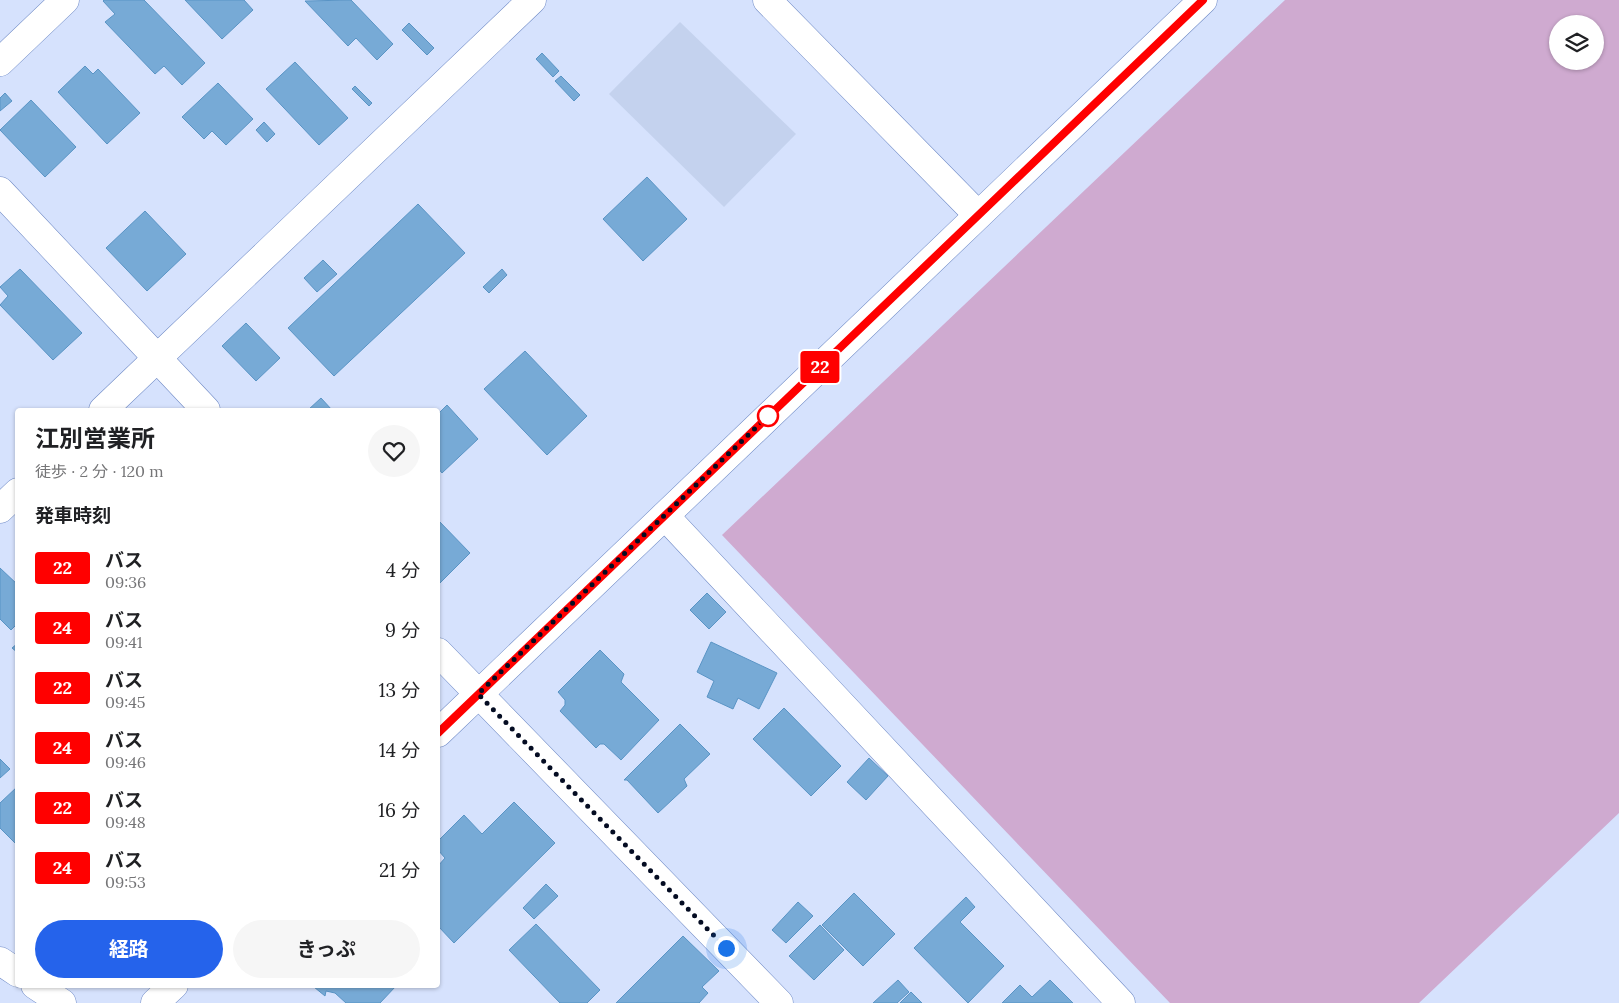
<!DOCTYPE html>
<html lang="ja">
<meta charset="utf-8">
<style>
body{margin:0;font-family:Lora,"Noto Sans JP",serif;background:#f6f6f6;color:#202124;height:100vh;display:flex;flex-direction:column;font-size:19px;white-space:nowrap}
*{box-sizing:border-box;margin:0}
p{font-size:16px;color:#757577}
.icon{flex:none;width:28px;height:28px;fill:none;stroke:currentColor;stroke-width:2;stroke-linecap:round;stroke-linejoin:round}
.map{position:relative;flex:1;overflow:hidden}
.panel{position:absolute;left:15px;top:408px;width:425px;height:580px;display:flex;flex-direction:column;background:#fff;border-radius:5px;box-shadow:0 1px 4px #0004}
.panel>*{flex:none}
.badge{padding:0 10px;border-radius:4px;font-size:18px;line-height:32px}
.buttons{position:absolute;left:1549px;top:15px;display:grid;gap:10px}
.buttons a{display:grid;place-items:center;width:55px;height:55px;border-radius:50%;background:#fff;box-shadow:0 1px 4px #0004;font-size:25px}
.you{position:absolute;width:25px;height:25px;margin:-12px;border:4px solid #fff;border-radius:50%;background:#1a73e8;box-shadow:0 0 0 8px #1a73e833}
.map>.badge{position:absolute;translate:-50% -50%;box-shadow:0 0 0 2px #fff}
h2{padding:0 20px;font-size:19px;line-height:45px}
.round{display:grid;place-items:center;flex:none;width:52px;height:52px;border-radius:26px;background:#f6f6f6}
.head{display:flex;align-items:center;justify-content:space-between;height:85px;padding:0 20px}
h1{font-size:24px;font-weight:700;line-height:38px}
.cta{display:flex;gap:10px;margin-top:auto;padding:10px 20px}
.cta a{flex:1;height:58px;border-radius:30px;background:#2563eb;color:#fff;font-size:20px;font-weight:700;line-height:58px;text-align:center}
.cta a+a{background:#f6f6f6;color:#202124}
ul{padding:0;list-style:none}
li{display:flex;align-items:center;gap:15px;height:60px;padding:0 20px}
li div{flex:1}
li b{display:block;font-size:19px}
li em{font-style:normal}
li .badge{min-width:55px;font-weight:700;text-align:center}
.map>svg:first-child{display:block}
</style>
<div class="map">
<svg width="1619" height="1003" viewBox="0 0 1619 1003">
<rect width="100%" height="100%" fill="#d6e2fd"/>
<path fill="#c4d2ee" d="M680,22L796,134L724,207L609,94Z"/>
<path fill="#cfaad0" fill-rule="evenodd" d="M1285,0H1619V813L1419,1003H1170L722,535ZM1558,24H1595V61H1558Z"/>
<path fill="#77aad6" stroke="#5994c5" d="M104,0H144L205,63L182,85L164,66L155,74L105,22L115,14L103,1Z
M185,0H244L253,10L222,39Z
M351,0L393,44L377,60L356,38L348,46L305,1Z
M409,23L434,48L427,55L402,30Z
M542,53L559,71L553,77L536,59Z
M295,62L348,118L319,145L266,89Z
M85,66L93,74L98,69L140,113L107,144L58,92Z
M561,76L580,95L574,101L555,81Z
M218,83L253,119L226,145L212,131L204,139L182,117Z
M355,86L372,103L369,106L352,89Z
M5,93L12,101L0,111V98Z
M31,100L76,147L45,177L0,130Z
M264,122L275,134L267,142L256,130Z
M647,177L687,219L643,261L603,219Z
M418,204L465,253L334,376L288,328Z
M145,211L186,254L147,291L106,248Z
M323,260L337,274L317,292L304,278Z
M20,269L82,333L53,360L0,305L8,296L0,287Z
M502,269L507,275L489,293L483,287Z
M246,323L280,358L256,381L222,346Z
M525,351L587,416L547,455L484,389Z
M321,398L332,410H308Z
M447,405L478,439L442,473L438,468V414Z
M438,520L470,553L438,585Z
M0,568L18,585V623L11,630L0,619Z
M707,593L726,612L709,629L690,610Z
M711,642L777,673L759,709L738,698L733,709L707,697L714,681L697,672Z
M18,643V653L12,648Z
M600,650L624,674L621,682L659,720L621,760L604,744H600L596,748L560,711L565,705V700L558,692Z
M784,708L841,766L811,796L753,739Z
M680,724L710,754L684,779L687,786L658,813L627,780H624Z
M869,758L888,776L866,800L847,782Z
M0,759L10,769L0,778Z
M18,786V846L0,828V803Z
M514,802L555,843L454,943L438,926V866L445,858L438,850V841L464,815L482,834Z
M546,884L558,896L534,919L523,908Z
M854,893L895,934L863,966L822,925Z
M966,897L975,907L960,922L1004,966L968,1003L914,948Z
M798,902L813,916L786,943L772,930Z
M536,924L600,990L587,1003H560L509,950Z
M820,925L844,950L814,980L789,956Z
M683,936L719,971L702,987L708,993L699,1003H616Z
M898,980L909,992L897,1003H873Z
M1050,980L1073,1003H1002L1020,985L1032,997Z
M315,985H396V986L380,1003H346L335,993L326,991L325,996L314,987Z
M911,992L922,1003H900Z"/>
<g fill="none" stroke-linecap="round" stroke-linejoin="round">
<defs>
<path id="minor" d="M767,0L978,215
M0,62L65,0
M0,191L206,410
M103,410L532,0
M0,509L18,492
M665,516L1121,1003
M438,652L779,1003"/>
<path id="tertiary" d="M438,733L1203,0
M0,961L18,973
M35,985L62,1003
M155,1003L174,985"/>
</defs>
<use href="#minor" stroke="#6e89c5" stroke-width="29"/>
<use href="#tertiary" stroke="#6e89c5" stroke-width="29"/>
<use href="#minor" stroke="#fff" stroke-width="28"/>
<use href="#tertiary" stroke="#fff" stroke-width="28"/>
</g>
<g fill="none" stroke-linecap="round" stroke-linejoin="round">
<defs>
<path id="line" d="M438,733L1203,0"/>
</defs>
<use href="#line" stroke="#fff" stroke-width="11"/>
<use href="#line" stroke="#f00" stroke-width="8"/>
<path stroke="#040c22" stroke-width="5" stroke-dasharray="0 9" d="M726,948L478,694L768,416"/>
</g>
<circle fill="#fff" stroke="#f00" stroke-width="2.5" cx="768" cy="416" r="10"/>
</svg>
<div class="buttons">
<a><svg class="icon" aria-label="layers" viewBox="0 0 24 24"><path d="M12 4l9 5-9 5-9-5zM3 14l9 5 9-5"/></svg></a>
</div>
<div class="you" style="left:726px;top:948px"></div>
<b class="badge" style="left:820px;top:367px;background:#f00;color:#fff">22</b>
<section class="panel">
<div class="head"><div><h1>江別営業所</h1><p>徒歩 · 2 分 · 120 m</p></div><a class="round"><svg class="icon" aria-label="heart" viewBox="0 0 24 24"><path d="M12 20l-8-8c-3-5 5-10 8-4 3-6 11-1 8 4z"/></svg></a></div>
<h2>発車時刻</h2>
<ul>
<li><span class="badge" style="background:#f00;color:#fff">22</span><div><b>バス</b><p>09:36</p></div><em>4 分</em></li>
<li><span class="badge" style="background:#f00;color:#fff">24</span><div><b>バス</b><p>09:41</p></div><em>9 分</em></li>
<li><span class="badge" style="background:#f00;color:#fff">22</span><div><b>バス</b><p>09:45</p></div><em>13 分</em></li>
<li><span class="badge" style="background:#f00;color:#fff">24</span><div><b>バス</b><p>09:46</p></div><em>14 分</em></li>
<li><span class="badge" style="background:#f00;color:#fff">22</span><div><b>バス</b><p>09:48</p></div><em>16 分</em></li>
<li><span class="badge" style="background:#f00;color:#fff">24</span><div><b>バス</b><p>09:53</p></div><em>21 分</em></li>
</ul>
<div class="cta"><a>経路</a><a>きっぷ</a></div>
</section>
</div>
